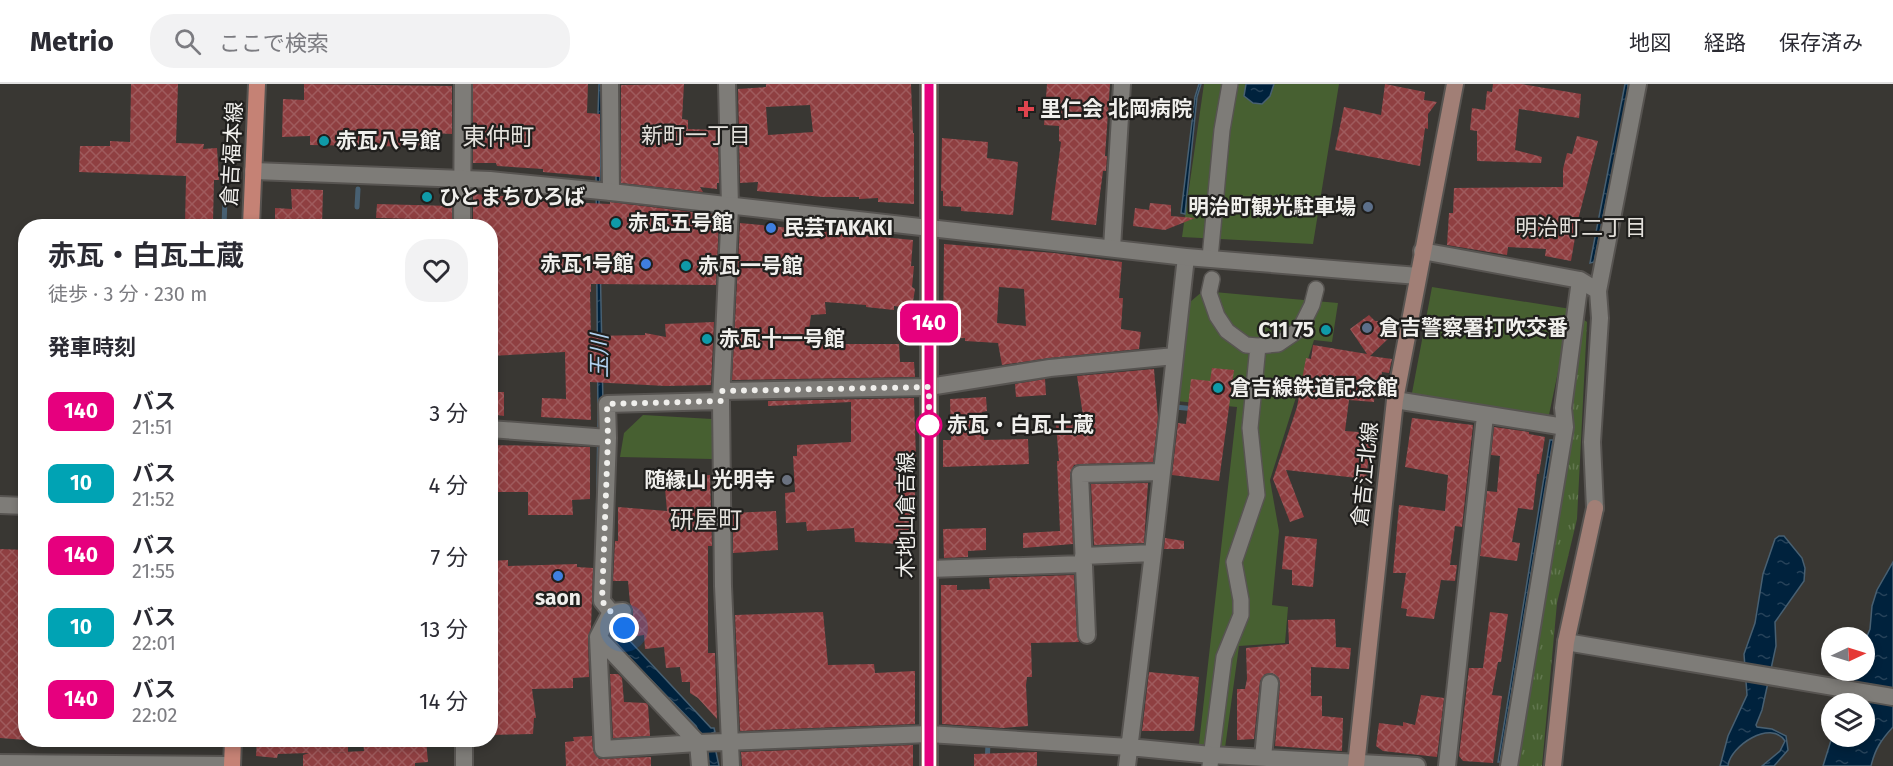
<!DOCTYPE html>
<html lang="ja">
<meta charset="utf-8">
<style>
body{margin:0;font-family:"Fira Sans","Noto Sans JP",sans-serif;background:#f2f2f3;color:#2b2b33;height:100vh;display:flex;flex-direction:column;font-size:22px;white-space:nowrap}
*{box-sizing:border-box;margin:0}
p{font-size:20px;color:#7c7c81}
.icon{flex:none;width:33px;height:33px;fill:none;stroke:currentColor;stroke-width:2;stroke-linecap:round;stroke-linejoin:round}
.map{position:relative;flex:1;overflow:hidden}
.panel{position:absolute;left:18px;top:135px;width:480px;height:528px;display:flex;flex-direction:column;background:#fff;border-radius:24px;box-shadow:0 3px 9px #0003}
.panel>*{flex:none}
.badge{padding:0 12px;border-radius:9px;font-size:21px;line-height:39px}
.needle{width:39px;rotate:86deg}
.buttons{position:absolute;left:1821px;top:543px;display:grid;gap:12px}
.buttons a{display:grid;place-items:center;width:54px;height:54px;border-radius:50%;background:#fff;box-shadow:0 3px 9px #0003;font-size:30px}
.you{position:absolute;width:30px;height:30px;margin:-15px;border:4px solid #fff;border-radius:50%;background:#1a73e8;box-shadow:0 0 0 9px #1a73e833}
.map>.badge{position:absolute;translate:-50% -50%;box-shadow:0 0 0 3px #fff}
h2{padding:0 30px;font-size:22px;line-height:54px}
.round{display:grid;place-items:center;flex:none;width:63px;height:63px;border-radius:24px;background:#f2f2f3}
.headline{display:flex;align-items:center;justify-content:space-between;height:102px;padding:0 30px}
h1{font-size:28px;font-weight:700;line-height:45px}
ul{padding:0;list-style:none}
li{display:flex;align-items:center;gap:18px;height:72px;padding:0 30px}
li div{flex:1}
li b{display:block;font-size:22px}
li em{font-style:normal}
li .badge{min-width:66px;font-weight:700;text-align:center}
header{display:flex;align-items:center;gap:36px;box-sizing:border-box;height:84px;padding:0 30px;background:#fff;border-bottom:2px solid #e1e1e2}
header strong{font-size:28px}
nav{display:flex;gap:33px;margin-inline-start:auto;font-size:21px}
.search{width:420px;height:54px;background:#f2f2f3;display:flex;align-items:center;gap:15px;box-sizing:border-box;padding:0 21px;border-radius:24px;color:#7c7c81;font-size:22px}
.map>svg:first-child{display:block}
</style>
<header>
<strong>Metrio</strong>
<div class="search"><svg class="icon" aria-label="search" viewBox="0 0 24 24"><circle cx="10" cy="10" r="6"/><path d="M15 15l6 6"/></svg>ここで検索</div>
<nav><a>地図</a><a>経路</a><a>保存済み</a></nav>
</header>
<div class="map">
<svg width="1893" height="682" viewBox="0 0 1893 682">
<defs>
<pattern id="grass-tufts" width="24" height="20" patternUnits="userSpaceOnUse" patternTransform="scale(1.5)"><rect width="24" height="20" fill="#476031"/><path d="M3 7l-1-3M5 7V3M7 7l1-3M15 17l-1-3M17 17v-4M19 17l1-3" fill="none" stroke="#62774f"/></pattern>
<pattern id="water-ripples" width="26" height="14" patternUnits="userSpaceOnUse" patternTransform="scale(1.5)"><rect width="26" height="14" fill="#00223d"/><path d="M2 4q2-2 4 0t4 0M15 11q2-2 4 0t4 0" fill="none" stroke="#264259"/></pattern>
<pattern id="building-cross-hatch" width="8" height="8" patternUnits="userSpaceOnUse" patternTransform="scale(1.5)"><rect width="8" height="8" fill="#8f3f41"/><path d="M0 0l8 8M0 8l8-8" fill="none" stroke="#9f5b5d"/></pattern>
</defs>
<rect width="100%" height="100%" fill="#393733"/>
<path fill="url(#grass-tufts)" d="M1584,236L1587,238L1577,435L1557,519L1542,682H1515V680L1519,679L1526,621L1573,336V322L1569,306L1581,241Z"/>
<path fill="#476031" d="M1204,0H1339L1313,160L1182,153Z
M1432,203L1571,225L1549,331L1546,332L1412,309Z
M1203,207L1338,219L1332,258L1314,256L1270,396L1279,447L1272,521L1288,523L1285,559L1239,562L1225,664L1199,660L1237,323L1176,317L1190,218Z
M643,331L712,335V375L620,373L624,349Z"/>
<path fill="url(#water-ripples)" stroke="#486072" stroke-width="1.5" d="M599,0H603L599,120L603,321L599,519L615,541L711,644H714L715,648L712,649L719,682H708V667L696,642L620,564L611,551L595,518L598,337L596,89Z
M1199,0H1201L1197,13L1185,130L1181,129L1195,13Z
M1246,0H1274L1270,12L1262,20L1253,19L1244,12Z
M1625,0H1628L1627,14L1594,178L1590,179Z
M1550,356H1553L1500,678H1498Z
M1779,452H1784L1802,474L1805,484L1804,497L1775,538L1776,562L1762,626L1756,641L1757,643L1772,645L1786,652L1788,666L1774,682H1762L1780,667L1785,657C1771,635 1730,662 1728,682H1720L1728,652L1747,611L1744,570L1755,539L1763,490L1775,455Z
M1893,478V643C1881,656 1875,665 1871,682H1823L1832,653L1864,652V620L1837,619V606L1849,587L1864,586L1865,557L1870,545L1872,522L1877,506Z"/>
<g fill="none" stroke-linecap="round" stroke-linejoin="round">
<path stroke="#486072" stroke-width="5" d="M225,102L226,61
M357,123L358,105
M224,142L225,114
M356,142V139
M1175,323L1195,325
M987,682L988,659"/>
</g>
<path fill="url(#building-cross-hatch)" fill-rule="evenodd" d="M131,0H178L176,59L204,60L203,65L217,64L219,96H214L213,138L199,139L198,142H185L186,92L79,88L80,62H110V57L130,58Z
M304,0L452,2V50L431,49V63L310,61V52L282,53L283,15L304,16Z
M473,0H588L587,29L600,30V93L543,88V85L497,82L496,79H473Z
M684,0L682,35L688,36V45L718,46L719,99H717V105L700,103L703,108L621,99V1Z
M766,0H911L913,49H914V120L878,118V114L859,115V113H823L757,107L758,98L740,99L738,5L766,3ZM810,21L813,48L768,51L766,23Z
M1047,0H1110L1105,72H1107L1106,87H1103L1096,141L1051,136L1061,58L1059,57V42L1044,41Z
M1385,0L1425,8L1424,16L1437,18L1428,30V45L1425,44L1420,82L1335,66L1344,23L1381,31Z
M1493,0H1521L1581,10L1579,34L1519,25L1515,66L1542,73L1541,79L1477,77V47L1470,46L1472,24L1485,26L1487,7L1492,8Z
M1577,52L1598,57L1578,136L1571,177L1545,172L1546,165L1508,163L1507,171L1447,161L1449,129H1453L1454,104L1563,103V85L1567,69L1572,70Z
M942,54L988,58L987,74L1018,78L1013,131L961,127V123L943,122V107H941Z
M291,105L323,106L322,141L275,140V124L292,125Z
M473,110L516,113V116L610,120V118L717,131L719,134L716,201L591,200V208H590L591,252L645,251V249L666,253L665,240L714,238L711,301L666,302L590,298L591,336L541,333L542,314L566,315L565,268L490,272V142H473Z
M1150,119L1171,121V132L1195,134L1165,146L1133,142L1135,124L1149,126Z
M377,120L452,122V136L376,134Z
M740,139L913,156L911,182H914L912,203L915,205L912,224L894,222V226L866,223V221L825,218L826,230L811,231L807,260H899L900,278H914L915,293L732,296Z
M944,160L1054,169L1122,178L1119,214H1123L1121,245L1141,248L1139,265L1049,274L1002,281L998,259L965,257V254L943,255ZM999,203L1024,205L1026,242L997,239Z
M1369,231L1375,237H1386L1390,241L1391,249V252L1370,272L1392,275L1389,289L1382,288L1380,299L1375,298L1374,318L1349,316L1345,347L1372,349L1366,395L1286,386L1304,433L1290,438L1273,395L1297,323L1306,274L1311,275L1313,261L1367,270L1350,245Z
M1212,284L1234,286L1219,397L1172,391L1178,339L1186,340L1191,295L1210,297Z
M1154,285L1158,334L1153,378L1080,380L1074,381L1070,390L1073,460L1023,464V449L1060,447L1057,377H1059L1056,341L1084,338L1077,292Z
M1045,295L1046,311L1016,313L1015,300Z
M490,308H504V332L490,330Z
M986,313L987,327L982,328L984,356L1028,355L1029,380L943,383V356H951L950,315Z
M914,314L916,374H900L901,402H915V432H909V453H901V460L855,458L854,444L807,447L806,438L786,439L785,409L795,408L793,372H797V361L851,358V318L768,322V317Z
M1412,334L1473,341L1462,443L1455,442L1450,481H1457L1455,497L1441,496L1434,535L1406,532L1407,525L1401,524L1406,489H1393L1399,421L1445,427L1448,391L1405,383Z
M1494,343L1529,348V350L1545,353L1539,390H1537L1533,426L1518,424L1512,458L1520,459L1517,477L1480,472L1487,407L1497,408L1500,372L1491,371Z
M490,361L590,363V415L572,416L573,431H528V408H490Z
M710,391L712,462H708V569H715L717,635L698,614L690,609V598H682L680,583L666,584L664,563L645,565L644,551L637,552L636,538L633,539V526L630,519L628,497H613L615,457H618V423L667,427L664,393Z
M1148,399L1144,459L1094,461L1091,400Z
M776,427L778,466L733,469V429Z
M986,444V466L968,467V473L944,474L943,445Z
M1285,452L1317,455L1313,503L1292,501V486L1282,485Z
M1165,454L1184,457V465H1164Z
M0,465L26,466V656L0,654Z
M508,476V482L577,480V483L593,484L591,544L588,553L589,593L573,594V604L532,605L536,634H534L533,650L490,651V477Z
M1074,491L1077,551L1079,558L1031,559L1032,593H1027L1026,601L1028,642L1003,644L942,640L941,501H957V506L990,505L989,494Z
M823,528L828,581L874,580L875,589L915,587V640L740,647L735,531Z
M1490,528L1508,530L1501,578H1498L1492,611L1502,612L1493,679L1463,677L1459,672L1469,584H1483Z
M1335,535L1336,563L1351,564L1349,585L1311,583V612H1322V632L1343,634L1342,667L1275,662L1280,600L1279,594L1272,589L1265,590L1260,597L1254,655L1237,656V605H1245L1247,595L1246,564L1289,560L1288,536Z
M1149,588L1199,593L1194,647H1142Z
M610,590H618L622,594L624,618L646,619L648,621L650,652L613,654Z
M1421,611L1444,614L1437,673L1383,667L1376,662L1379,639L1403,642V638L1415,641Z
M592,652L593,666L599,675L651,673V682H566L565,658L574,657L573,653Z
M257,656H348V668L323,669L364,667L363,656H426L428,678L415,679V682H303V671L309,669L278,670L277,674L256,672Z
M913,661V682H742L741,668Z
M1037,668V682H974V670Z"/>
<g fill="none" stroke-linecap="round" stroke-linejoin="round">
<defs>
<path id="pedestrian" d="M1210,174L1222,46L1230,0
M1212,195L1209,209L1217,232L1227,247L1246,261L1258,262L1278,260L1300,245L1312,221L1316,205
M1210,682L1224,573L1241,531V516L1234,478L1257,411L1250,344L1258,262"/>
<path id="minor" d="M610,0L611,108
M727,0L730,123L721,317L723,502L731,682
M462,142L463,0
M1112,164L1122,0
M1422,167L1580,196
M722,307L929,303L1050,284L1175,272
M1395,316L1565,343
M490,345L608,354
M0,421L26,422
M1595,424L1592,358L1600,234L1598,207L1638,0
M1083,472L1153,469
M929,485L1083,480
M623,527L611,528L598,553L603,665L698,659L929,650L1129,663L1211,671L1417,682
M624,544L602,517L608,354L607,320L721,317
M1087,551L1080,390L1162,388
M598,553L698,659L700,682
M1566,558L1893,613
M464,656V682
M1263,674L1270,599
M0,679L232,681
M1127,682L1153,469L1186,173
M1447,682L1485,332
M1509,682L1565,343L1563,324L1580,196L1598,207"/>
<path id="tertiary" d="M253,87L490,96L611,108L1186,173L1418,192"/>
<path id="secondary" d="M929,682V0
M1356,682L1395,316L1455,0
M1553,682L1566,558L1595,424"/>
<path id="primary" d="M251,142L257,0
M232,682L233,656"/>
</defs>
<use href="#pedestrian" stroke="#575451" stroke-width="18"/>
<use href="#minor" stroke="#575451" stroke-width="20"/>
<use href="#tertiary" stroke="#575451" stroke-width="20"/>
<use href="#secondary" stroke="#575451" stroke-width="20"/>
<use href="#primary" stroke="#575451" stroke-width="20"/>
<use href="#pedestrian" stroke="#7e7c78" stroke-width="15"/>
<use href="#minor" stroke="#7e7c78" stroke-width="16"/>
<use href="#tertiary" stroke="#7e7c78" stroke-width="16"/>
<use href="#secondary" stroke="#a17f76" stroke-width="16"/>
<use href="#primary" stroke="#c58275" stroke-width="16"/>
</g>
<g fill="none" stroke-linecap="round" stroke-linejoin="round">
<defs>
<path id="line" d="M929,682V0"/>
</defs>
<use href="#line" stroke="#fff" stroke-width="14"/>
<use href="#line" stroke="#e6007e" stroke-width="9"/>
<path stroke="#f0efec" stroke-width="6" stroke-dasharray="0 10.8" d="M624,544L602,517L608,354L607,320L721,317L722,307L929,303V348V341"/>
</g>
<path fill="#e0444e" stroke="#201f1d" stroke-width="2" d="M1023 16h6v6h6v6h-6v6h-6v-6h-6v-6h6z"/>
<g fill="#0f9aa8" stroke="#201f1d" stroke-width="2">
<circle cx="324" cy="57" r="6"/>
<circle cx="427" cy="113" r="6"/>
<circle cx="616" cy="139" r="6"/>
<circle cx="686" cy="182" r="6"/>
<circle cx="1326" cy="246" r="6"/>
<circle cx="707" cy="255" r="6"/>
<circle cx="1218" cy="304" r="6"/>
</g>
<g fill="#5c6f8a" stroke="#201f1d" stroke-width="2">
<circle cx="1368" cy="123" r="6"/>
<circle cx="1367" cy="244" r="6"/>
</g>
<g fill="#3f7fe0" stroke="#201f1d" stroke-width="2">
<circle cx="771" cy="144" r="6"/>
<circle cx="646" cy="180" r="6"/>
<circle cx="558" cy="492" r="6"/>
</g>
<circle fill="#fff" stroke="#e6007e" stroke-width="3" cx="929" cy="341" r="12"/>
<circle fill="#6b7280" stroke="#201f1d" stroke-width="2" cx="787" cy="396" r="6"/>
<g text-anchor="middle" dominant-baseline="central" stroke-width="4.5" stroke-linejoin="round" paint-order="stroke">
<g font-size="21" font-weight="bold" fill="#f0efec" stroke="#201f1d" text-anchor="start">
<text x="1040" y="25">里仁会 北岡病院</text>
<text x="336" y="57">赤瓦八号館</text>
<text x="439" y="113">ひとまちひろば</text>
<text x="1356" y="123" text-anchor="end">明治町観光駐車場</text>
<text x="628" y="139">赤瓦五号館</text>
<text x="783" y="144">民芸TAKAKI</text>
<text x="634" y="180" text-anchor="end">赤瓦1号館</text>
<text x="698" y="182">赤瓦一号館</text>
<text x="1379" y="244">倉吉警察署打吹交番</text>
<text x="1314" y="246" text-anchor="end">C11 75</text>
<text x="719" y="255">赤瓦十一号館</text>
<text x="1230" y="304">倉吉線鉄道記念館</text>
<text x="775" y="396" text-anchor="end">随縁山 光明寺</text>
<text x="558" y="514" text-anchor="middle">saon</text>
</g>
<g font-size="21" fill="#f0efec" stroke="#201f1d">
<text transform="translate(232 70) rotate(-87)">倉吉福本線</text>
<text transform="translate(1365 390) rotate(-84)">倉吉江北線</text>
<text transform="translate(906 431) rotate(-90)">木地山倉吉線</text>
</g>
<g font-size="21" font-weight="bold" fill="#f0efec" stroke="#201f1d" text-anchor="start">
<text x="947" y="341">赤瓦・白瓦土蔵</text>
</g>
<g font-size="22" fill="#e3e0db" stroke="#201f1d">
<text x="696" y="51">新町一丁目</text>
<text x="1581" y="143">明治町二丁目</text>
</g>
<g font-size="22" font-style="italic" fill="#b0d2f0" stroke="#201f1d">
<text transform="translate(599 272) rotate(-90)">玉川</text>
</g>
<g font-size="24" fill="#e3e0db" stroke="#201f1d">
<text x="498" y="53">東仲町</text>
<text x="706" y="436">研屋町</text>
</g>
</g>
</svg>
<div class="buttons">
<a><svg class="needle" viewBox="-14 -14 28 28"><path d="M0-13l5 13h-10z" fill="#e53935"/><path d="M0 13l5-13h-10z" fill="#7c7c81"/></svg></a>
<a><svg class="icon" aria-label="layers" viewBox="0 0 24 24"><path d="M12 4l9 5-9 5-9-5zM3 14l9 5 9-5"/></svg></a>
</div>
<div class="you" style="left:624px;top:544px"></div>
<b class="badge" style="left:929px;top:239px;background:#e6007e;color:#fff">140</b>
<section class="panel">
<div class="headline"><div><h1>赤瓦・白瓦土蔵</h1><p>徒歩 · 3 分 · 230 m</p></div><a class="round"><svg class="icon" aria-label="heart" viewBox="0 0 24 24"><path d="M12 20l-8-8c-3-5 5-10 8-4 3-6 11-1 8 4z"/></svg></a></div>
<h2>発車時刻</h2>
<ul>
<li><span class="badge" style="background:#e6007e;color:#fff">140</span><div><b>バス</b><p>21:51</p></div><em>3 分</em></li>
<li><span class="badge" style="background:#00a3b4;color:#fff">10</span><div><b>バス</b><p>21:52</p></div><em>4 分</em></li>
<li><span class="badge" style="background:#e6007e;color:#fff">140</span><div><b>バス</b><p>21:55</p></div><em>7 分</em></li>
<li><span class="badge" style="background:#00a3b4;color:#fff">10</span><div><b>バス</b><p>22:01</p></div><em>13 分</em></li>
<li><span class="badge" style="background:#e6007e;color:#fff">140</span><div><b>バス</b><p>22:02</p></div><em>14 分</em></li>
</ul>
</section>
</div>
